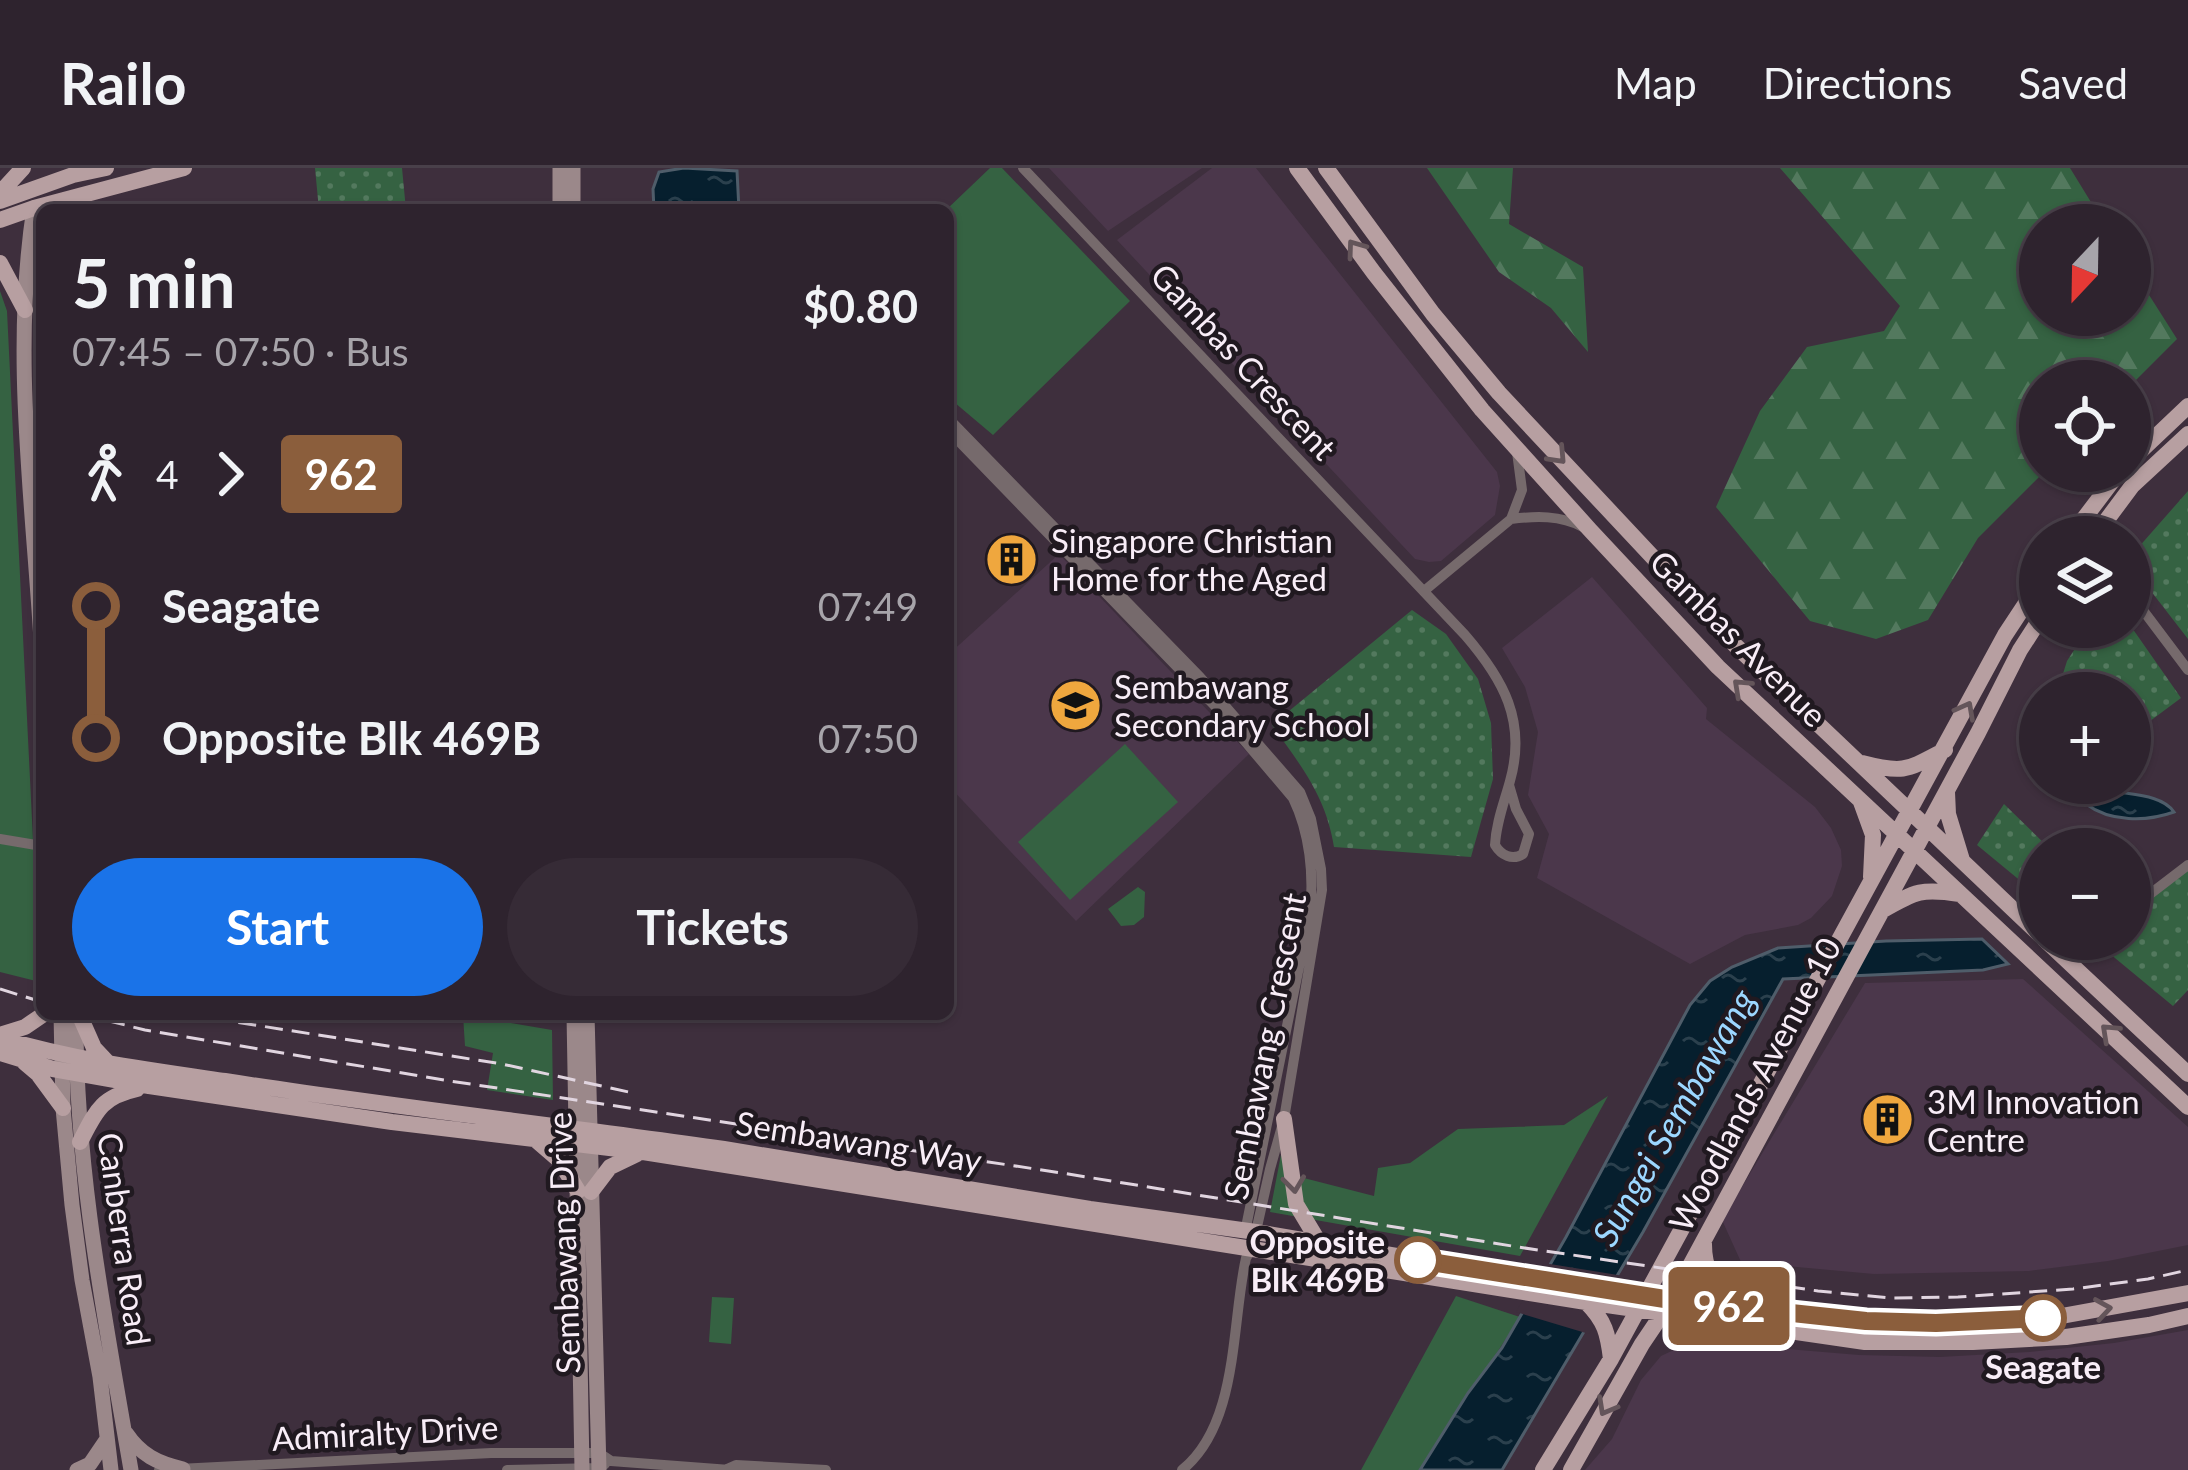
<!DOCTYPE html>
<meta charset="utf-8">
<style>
body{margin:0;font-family:Lato,sans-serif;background:#362b36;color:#f1f3f6;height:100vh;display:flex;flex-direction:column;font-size:45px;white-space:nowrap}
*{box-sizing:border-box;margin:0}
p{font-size:39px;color:#a7a4aa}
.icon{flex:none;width:66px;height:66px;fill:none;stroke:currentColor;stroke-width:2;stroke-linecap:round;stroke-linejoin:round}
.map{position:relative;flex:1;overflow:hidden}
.sheet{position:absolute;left:36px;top:36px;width:918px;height:816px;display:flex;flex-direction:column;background:#2e232e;border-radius:18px;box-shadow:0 3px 9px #0004,0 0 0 3px #49404a}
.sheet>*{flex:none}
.badge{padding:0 24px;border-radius:9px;font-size:42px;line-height:78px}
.needle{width:78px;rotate:202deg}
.tools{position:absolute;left:2019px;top:36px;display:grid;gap:24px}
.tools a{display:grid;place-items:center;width:132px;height:132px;border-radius:50%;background:#2e232e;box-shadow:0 3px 9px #0004,0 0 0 3px #49404a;font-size:60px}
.map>.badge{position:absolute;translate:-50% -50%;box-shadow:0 0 0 6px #fff}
.legs{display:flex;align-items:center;gap:18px;height:132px;padding:0 36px;font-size:39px}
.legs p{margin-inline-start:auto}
.overview{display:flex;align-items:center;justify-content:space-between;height:204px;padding:0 36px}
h1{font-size:66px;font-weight:700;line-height:90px}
.primary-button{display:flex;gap:24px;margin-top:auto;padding:24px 36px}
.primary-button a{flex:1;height:138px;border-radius:72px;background:#1a73e8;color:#fff;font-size:48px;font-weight:700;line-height:138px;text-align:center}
.primary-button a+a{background:#362b36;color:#f1f3f6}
ul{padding:0 36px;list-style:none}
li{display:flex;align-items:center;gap:42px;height:132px;font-size:45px}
li i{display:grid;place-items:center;width:18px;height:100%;margin:0 15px;background:currentColor}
li i::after{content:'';width:30px;height:30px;margin:-15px;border:9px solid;border-radius:50%;background:#2e232e}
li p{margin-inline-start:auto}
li:first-child i{background:linear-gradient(#0000 50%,currentColor 0)}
li:last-child i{background:linear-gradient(currentColor 50%,#0000 0)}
header{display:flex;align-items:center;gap:72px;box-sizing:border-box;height:168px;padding:0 60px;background:#2e232e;border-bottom:3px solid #49404a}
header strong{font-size:57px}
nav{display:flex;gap:66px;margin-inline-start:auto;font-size:42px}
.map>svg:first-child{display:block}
</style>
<header>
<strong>Railo</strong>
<nav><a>Map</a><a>Directions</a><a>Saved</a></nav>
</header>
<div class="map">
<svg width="2188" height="1302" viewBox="0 0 2188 1302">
<defs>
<pattern id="grass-dots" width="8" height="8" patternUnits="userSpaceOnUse" patternTransform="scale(3)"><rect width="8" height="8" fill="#356242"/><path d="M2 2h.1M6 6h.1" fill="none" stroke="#53795e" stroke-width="1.8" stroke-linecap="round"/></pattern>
<pattern id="forest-firs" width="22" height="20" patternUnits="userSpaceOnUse" patternTransform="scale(3)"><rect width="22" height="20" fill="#356242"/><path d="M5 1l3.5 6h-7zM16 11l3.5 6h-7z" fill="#53795e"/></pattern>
<pattern id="water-ripples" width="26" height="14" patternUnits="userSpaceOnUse" patternTransform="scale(3)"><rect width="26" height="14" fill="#061f2e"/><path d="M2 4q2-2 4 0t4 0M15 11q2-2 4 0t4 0" fill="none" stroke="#2b404d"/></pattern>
</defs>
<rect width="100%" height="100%" fill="#3e2f3d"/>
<path fill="#4b374b" d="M1049,0H1202L1108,63Z
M1212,0H1256L1497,304L1500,318L1495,347L1441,393L1429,394L1415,391L1117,72Z
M1059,386L1249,586L1076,753L948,617V487Z
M1592,409L1707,540L1706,551L1815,639L1831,660L1841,682L1842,698L1832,728L1811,750L1798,757L1745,767L1690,796L1537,710L1549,666L1528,627L1538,564L1525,519L1502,480Z
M2023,811L2188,959V1077L2108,1093L2029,1103L1874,1106L1741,1094L1722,1052L1865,815Z
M2188,1162V1302H1585L1612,1271L1641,1212L1661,1188L1680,1179L1701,1174L1859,1187L1940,1189L2029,1184L2114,1175Z"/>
<path fill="url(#grass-dots)" d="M315,0H402L406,42H319Z
M2188,323V471L2130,396V389Z
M1412,442L1446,466L1478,511L1491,555L1493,611L1471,689L1334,679C1326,628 1301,598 1272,557Z
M2130,457L2181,530L2138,562L2130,560V525H2057L2067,493L2089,459Z
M2004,636L2050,681H2040V729L1977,677Z
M2188,699V822L2173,838L2092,771H2130V738Z"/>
<path fill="url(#forest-firs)" d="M1427,0H1513L1509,56L1583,99L1588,184L1551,140L1499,104Z
M1780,0H2070L2105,57H2040V147H2130V97L2177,171L2130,218V213H2040V303H2045L1978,370L1928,452L1876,471L1810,453L1716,339L1760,243L1807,179L1884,163L1900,138Z"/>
<path fill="#356242" d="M990,0H1002L1130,133L993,267L948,229L946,42Z
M0,123L7,143L40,814L0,804Z
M1125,576L1178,634L1070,732L1018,674Z
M1138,719L1145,724L1144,749L1134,757L1121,758L1108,741Z
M463,847L552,862L553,932L487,922L493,885L465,878Z
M1608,928L1520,1088L1270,1044L1283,976L1296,1008L1374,1028L1378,1000L1410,995L1458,961L1564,957Z
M1456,1128L1520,1149L1421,1302H1361Z
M712,1129L734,1130L731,1176L709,1174Z"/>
<path fill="url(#water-ripples)" stroke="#4f5d6a" stroke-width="3" d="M684,0L737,3L739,42H654L653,21L659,4Z
M2118,624C2136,627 2163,628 2174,644C2146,654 2110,654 2086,636L2097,628Z
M1982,771L2008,796L1983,802L1783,811L1643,1064L1502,1302H1420L1468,1225L1502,1180L1566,1069L1690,837L1710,813L1732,799L1778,780L1886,773Z"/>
<path fill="#3e2f3d" d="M1544,1095L1624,1108L1589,1166L1516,1144Z"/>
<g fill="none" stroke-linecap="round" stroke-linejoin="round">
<path stroke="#766a6c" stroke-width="10" d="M1023,0L1465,467C1503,511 1527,553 1510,613C1504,635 1496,655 1495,677C1501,687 1512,693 1523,686L1529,666L1516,641L1509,617
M948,250L1200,509L1300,624L1311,651L1321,701L1322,722L1284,951L1270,1001L1252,1081L1246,1090C1231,1157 1239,1256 1182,1302
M948,262L1215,538L1293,630C1310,665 1314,707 1310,745L1245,1064
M1511,351C1536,348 1560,347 1583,359
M1424,423L1511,351L1522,322L1517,284
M2130,425L2188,502
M0,671L42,678
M2141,733L2188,697
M727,1301L736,1297L826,1302
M159,1302L491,1285H599L611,1293L730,1302
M507,1302L599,1300L605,1296"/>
<path stroke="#9b888a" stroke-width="15" d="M560,0V42
M573,0V42
M34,40C11,189 34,339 42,489
M42,118V280
M61,846L63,940L72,1037L82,1112L100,1209L111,1302
M76,846C75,1000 105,1151 131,1302
M574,846L582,1302
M587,846L599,1302
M126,1265C141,1287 157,1295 183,1301
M77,1302L90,1296L107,1271"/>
<path stroke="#b79fa1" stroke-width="16" d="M1297,0L1374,105L1482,242L1590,362L1718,499L2188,939
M1326,0L1433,146L1499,225L1736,478L2040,767
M0,25L23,0
M0,33L73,7L106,0
M0,52L34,40L184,0
M0,95L25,142
M2130,293L2188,238
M2070,369L2120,303
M2094,369L2132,318L2188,266
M1862,595C1904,606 1907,602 1945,582
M1947,624L1948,646L1962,692
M1861,634L1873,667L1871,709
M1883,742C1916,723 1922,720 1960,726
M2044,771L2188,906
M79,846L94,880L109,896
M0,867L25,859L44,846
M0,870C73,892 149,902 225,913C391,939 557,957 724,981L1090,1041L1256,1064L1551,1114L1671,1133L1783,1145L1866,1153L1945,1155L2056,1149L2188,1125
M0,885L53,901L149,918L392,954L643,984L1586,1134L1865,1174H1973L2066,1169L2149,1157L2188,1148
M25,895L38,906L63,940
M1284,951L1296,1036L1320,1076
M537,973L559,992L578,1023
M80,974C96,943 101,929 137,921
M591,1024L610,999L637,986
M1704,1072C1703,1106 1715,1117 1739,1138
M1587,1135C1605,1153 1608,1166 1611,1191
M1543,1302L1611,1191L2005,467L2040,414
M1571,1302L1642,1176L1671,1133L1978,565L2020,482L2040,451"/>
<path stroke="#e1d5e0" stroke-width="3" stroke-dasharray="18 9" stroke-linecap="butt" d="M0,821L42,834
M81,846L145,862L450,913L1062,1005L1518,1079L1818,1123L1891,1130L1958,1129L2073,1121L2148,1111L2188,1102
M185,846L502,896L633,925"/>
</g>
<defs><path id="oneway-chevron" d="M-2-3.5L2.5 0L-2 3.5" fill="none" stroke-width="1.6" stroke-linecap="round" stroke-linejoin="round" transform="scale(3)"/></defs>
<g stroke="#64555a">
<use href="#oneway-chevron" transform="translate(1355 80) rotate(-126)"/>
<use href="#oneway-chevron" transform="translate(1558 288) rotate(47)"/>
<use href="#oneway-chevron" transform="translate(1741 519) rotate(-137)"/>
<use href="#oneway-chevron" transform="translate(1966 542) rotate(-62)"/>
<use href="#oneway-chevron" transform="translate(2109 864) rotate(-137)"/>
<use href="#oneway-chevron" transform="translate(1294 1016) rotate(83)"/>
<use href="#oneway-chevron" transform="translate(2103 1141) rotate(-9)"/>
<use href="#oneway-chevron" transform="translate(1606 1239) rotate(119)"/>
</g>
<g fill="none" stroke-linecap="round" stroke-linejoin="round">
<defs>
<path id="line-1" d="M1418,1092L1671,1132L1866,1153L1936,1155L2043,1150"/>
</defs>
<use href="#line-1" stroke="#fff" stroke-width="27"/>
<use href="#line-1" stroke="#8b5e3c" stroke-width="18"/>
</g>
<defs>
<symbol id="building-disc" viewBox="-11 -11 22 22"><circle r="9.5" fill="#efa73e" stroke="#201920"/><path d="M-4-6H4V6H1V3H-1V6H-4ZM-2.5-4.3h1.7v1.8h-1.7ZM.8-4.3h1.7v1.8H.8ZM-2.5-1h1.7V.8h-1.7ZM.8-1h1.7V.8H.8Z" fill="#111"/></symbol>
<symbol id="school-disc" viewBox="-11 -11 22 22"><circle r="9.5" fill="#efa73e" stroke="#201920"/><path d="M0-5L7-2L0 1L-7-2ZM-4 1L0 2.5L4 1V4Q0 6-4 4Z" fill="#111"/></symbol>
</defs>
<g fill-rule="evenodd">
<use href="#building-disc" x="982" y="362" width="59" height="59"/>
<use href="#school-disc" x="1046" y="508" width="59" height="59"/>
<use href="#building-disc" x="1858" y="922" width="59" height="59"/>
</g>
<g fill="#fff" stroke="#8b5e3c" stroke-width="6">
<circle cx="1418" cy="1092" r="21"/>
<circle cx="2043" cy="1150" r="21"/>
</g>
<g text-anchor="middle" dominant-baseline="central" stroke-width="9" stroke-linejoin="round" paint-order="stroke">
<g font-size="33" fill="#f8edf7" stroke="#201920">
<text transform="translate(1244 193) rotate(47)">Gambas Crescent</text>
<text transform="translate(1739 470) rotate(45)">Gambas Avenue</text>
<text transform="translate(1264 878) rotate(-79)">Sembawang Crescent</text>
<text transform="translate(1754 916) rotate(-62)">Woodlands Avenue 10</text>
<text transform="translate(859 973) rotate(9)">Sembawang Way</text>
<text transform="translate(125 1071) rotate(82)">Canberra Road</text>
<text transform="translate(563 1075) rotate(-92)">Sembawang Drive</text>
<text transform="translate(385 1264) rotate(-3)">Admiralty Drive</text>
</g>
<g font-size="33" fill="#f8edf7" stroke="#201920" text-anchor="start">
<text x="1051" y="372">Singapore Christian<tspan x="1051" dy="38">Home for the Aged</tspan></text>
<text x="1114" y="518">Sembawang<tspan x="1114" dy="38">Secondary School</tspan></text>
<text x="1927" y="933">3M Innovation<tspan x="1927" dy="38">Centre</tspan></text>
</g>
<g font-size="33" font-weight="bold" fill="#f8edf7" stroke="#201920" text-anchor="end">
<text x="1385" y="1073">Opposite<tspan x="1385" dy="38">Blk 469B</tspan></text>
<text x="2043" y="1198" text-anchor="middle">Seagate</text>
</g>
<g font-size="36" font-style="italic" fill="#9cd7ff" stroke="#201920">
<text transform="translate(1673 949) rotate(-60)">Sungei Sembawang</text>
</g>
</g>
</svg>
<div class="tools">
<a><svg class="needle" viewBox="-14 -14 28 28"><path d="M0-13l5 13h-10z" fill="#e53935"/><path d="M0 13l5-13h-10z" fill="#a7a4aa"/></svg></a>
<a><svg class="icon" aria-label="locate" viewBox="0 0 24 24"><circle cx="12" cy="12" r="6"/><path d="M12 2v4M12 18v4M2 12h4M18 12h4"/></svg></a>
<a><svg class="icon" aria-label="layers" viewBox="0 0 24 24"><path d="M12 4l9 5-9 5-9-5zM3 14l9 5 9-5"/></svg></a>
<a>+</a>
<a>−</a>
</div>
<b class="badge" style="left:1729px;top:1138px;background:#8b5e3c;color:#fff">962</b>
<section class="sheet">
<div class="overview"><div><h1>5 min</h1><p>07:45 – 07:50 · Bus</p></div><b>$0.80</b></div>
<div class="legs"><svg class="icon" aria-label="walk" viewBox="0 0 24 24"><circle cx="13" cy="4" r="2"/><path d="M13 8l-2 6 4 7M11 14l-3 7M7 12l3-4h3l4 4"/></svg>4<svg class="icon" aria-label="forward" viewBox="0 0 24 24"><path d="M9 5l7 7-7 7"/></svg><b class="badge" style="background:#8b5e3c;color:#fff">962</b></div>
<ul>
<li><i style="color:#8b5e3c"></i><b>Seagate</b><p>07:49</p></li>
<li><i style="color:#8b5e3c"></i><b>Opposite Blk 469B</b><p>07:50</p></li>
</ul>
<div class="primary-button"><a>Start</a><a>Tickets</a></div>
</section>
</div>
